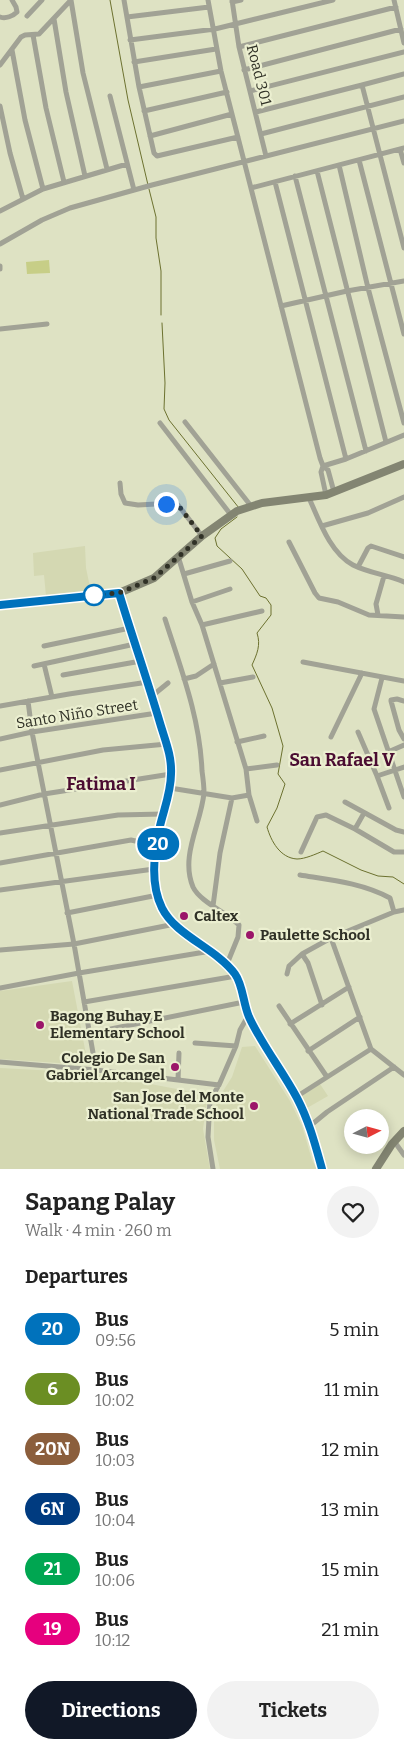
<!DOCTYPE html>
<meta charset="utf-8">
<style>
body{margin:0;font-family:Bitter,serif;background:#f2f2f2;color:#222;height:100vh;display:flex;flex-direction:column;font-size:19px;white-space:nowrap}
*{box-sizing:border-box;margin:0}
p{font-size:16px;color:#767676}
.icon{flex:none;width:28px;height:28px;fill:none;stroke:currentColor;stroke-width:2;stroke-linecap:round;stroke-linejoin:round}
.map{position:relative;height:1169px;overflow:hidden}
.panel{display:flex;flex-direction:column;background:#fff;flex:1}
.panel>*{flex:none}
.badge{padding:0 10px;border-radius:16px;font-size:18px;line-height:32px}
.needle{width:32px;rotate:84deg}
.controls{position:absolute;left:344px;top:1109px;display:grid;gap:10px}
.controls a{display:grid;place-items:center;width:45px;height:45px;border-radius:50%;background:#fff;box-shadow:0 2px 12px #0003;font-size:25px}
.you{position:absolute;width:25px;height:25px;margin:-12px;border:4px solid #fff;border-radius:50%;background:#1a73e8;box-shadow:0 0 0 8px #1a73e833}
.map>.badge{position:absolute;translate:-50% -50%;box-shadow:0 0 0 2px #fff}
h2{padding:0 25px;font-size:19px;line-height:45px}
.round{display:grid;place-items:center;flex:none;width:52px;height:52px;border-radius:26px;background:#f2f2f2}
.head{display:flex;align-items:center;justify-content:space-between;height:85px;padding:0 25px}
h1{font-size:24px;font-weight:700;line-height:38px}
.button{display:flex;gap:10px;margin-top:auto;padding:10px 25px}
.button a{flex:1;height:58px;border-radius:30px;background:#111827;color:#fff;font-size:20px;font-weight:700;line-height:58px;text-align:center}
.button a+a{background:#f2f2f2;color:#222}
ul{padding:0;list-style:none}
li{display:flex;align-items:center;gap:15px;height:60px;padding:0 25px}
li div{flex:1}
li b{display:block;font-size:19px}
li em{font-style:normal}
li .badge{min-width:55px;font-weight:700;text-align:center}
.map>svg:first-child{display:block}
</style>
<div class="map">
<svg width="404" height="1169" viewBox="0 0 404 1169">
<rect width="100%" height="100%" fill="#dee2c3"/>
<path fill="#d4d8b2" d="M85,546L86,568L91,592L46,596L44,575L34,576L33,553Z
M72,981L88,1065L0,1059V991Z
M255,1046L290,1101L302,1126L312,1160L317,1169H220L214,1140V1111L218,1099L232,1077L242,1047Z
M0,1068L93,1073L208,1095L203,1129L210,1169H0Z
M320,1084L328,1096L307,1108L302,1096Z"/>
<path fill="#c7ce87" d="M49,260L50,273L27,274L26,262Z"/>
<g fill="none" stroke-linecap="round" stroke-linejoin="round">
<path stroke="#6c712f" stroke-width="1" d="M110,0L128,100L148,185
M149,189L156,217V238L161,271V315
M162,323L165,383L164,409L169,420L239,508
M237,517L221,529L215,538L217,546L242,569L260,596L266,598L271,605V615L257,633C261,645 257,654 252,665L272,708L283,746L278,774L285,784L277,808L267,827C271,841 280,858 297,859C305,859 316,854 323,851L361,870L378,876L393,877L404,884"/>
<path stroke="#a1a295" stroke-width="5" d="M71,0L83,73L107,169
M124,0L139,87L154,153L157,156L238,137
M208,0L221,71L320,458L323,466L328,470L334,492
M232,0L239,47L266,156
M394,0L404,43
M232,2L241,0
M27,16L42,0
M0,17C6,19 13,16 17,12L16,7L12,0
M127,17L209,7
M54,19L66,92L85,176
M33,35L46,108L64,182
M130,40L215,29L333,0
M239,47L396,7
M12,50L25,120L43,189
M134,62L216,49
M0,65L21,37L25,35L39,34L71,0
M244,70L401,29
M404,74L362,85L404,248
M139,87L221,71
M250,91L404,52
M110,96L134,190
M0,106L10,153L23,199
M144,111L227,92
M256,112L362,85
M261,134L404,97
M150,136L232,114
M400,149L404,163
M359,160L404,334
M339,165L368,288L404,423
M317,171L386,442
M295,176L366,451
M275,182L346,459
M251,188L404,148
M0,211L43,189L127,164
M0,244L42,220L70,208L152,185L404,121
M0,266V269
M281,306L347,291L404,281
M0,329L47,324
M185,422L251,506
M160,423L231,515
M323,466L346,459L404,435
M323,466L321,472L326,495
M120,483L121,494L125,503L138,505L174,503L178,505L202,536
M309,498C319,520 330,553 353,565C369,573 388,575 404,582
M322,526L368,513L404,497
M289,542L315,593L319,598L338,602L369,615L404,617
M358,567L368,548L371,546L404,557
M184,574L230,561
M192,602L230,589
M378,615L376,604L384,576
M165,619C181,669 200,718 202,771C203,778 204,786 204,793C201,824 180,856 193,887C200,902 228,913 239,925L238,937L227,964
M202,625L262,611
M44,646L130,628
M303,662L404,681
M44,664L52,697
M34,666L135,644
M63,675L141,661
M382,678L374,709L404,797
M184,679L196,676L214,664
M220,683L253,677
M152,696L168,683
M28,701L32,732L74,944L96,1070
M404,701L397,699L391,700V701L399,730L404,739
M0,706L69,694L148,682
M358,732L377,776
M331,737L362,673
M0,739L32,732L157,713
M237,742L264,736
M388,752L404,745
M246,769L277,765
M0,770L103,750L167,744
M170,788L232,798L249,795L246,769L202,625L192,602L178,556
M249,795L257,821
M345,802L396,830L404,832
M0,805L44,794L171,774
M389,808L377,776L404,767
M364,813L355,829L394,852H404
M0,833L118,815L163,814
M301,852L317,817L326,815L355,829
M0,863L131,840L157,846
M300,875C331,880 362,883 390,898L394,912
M0,890L154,869
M213,906L220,853L232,798
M67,913L158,895
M0,950L74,944L175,924
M287,974L289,966L302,954
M0,988L79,973L211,951
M84,1002L236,976
M322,1005L308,963L302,954L331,938L394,912L404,910
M279,1006L327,1077
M290,1024L349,987
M91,1033L244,1002
M195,1043L236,1046
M371,1049L404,1075
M308,1051L360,1017
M0,1062L96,1070L219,1085
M178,1080L179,1053
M296,1097L371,1049L331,938
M310,1126L327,1112L394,1067
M394,1141L404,1155
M213,1169L208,1137L210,1100L219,1085L236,1046L240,1030L248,1016"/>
<path stroke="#838572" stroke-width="8" d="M119,593C132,636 148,679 160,723C164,740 172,756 171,774C171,792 164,809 160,826C154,851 150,884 162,908C176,936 216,948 235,974C243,985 243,1003 249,1017C262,1045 282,1070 297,1098C309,1121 315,1144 322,1169
M0,605L119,593L154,578L202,536L237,511L262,503L326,495L404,464
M376,1169L392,1144L404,1131"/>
</g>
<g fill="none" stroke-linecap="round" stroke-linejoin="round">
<defs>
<path id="line" d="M0,605L119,593C132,636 147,679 160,723C165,740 172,756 171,774C171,792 164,809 160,826C154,851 150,884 162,908C176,936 216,948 235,974C243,985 243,1003 249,1017C262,1045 282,1070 297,1098C309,1121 315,1144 322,1169"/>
</defs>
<use href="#line" stroke="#fff" stroke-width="11"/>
<use href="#line" stroke="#0072bc" stroke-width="8"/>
<path stroke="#303126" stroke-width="5" stroke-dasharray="0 9" d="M94,595L119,593L154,578L202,536L178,505L166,504"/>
</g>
<circle fill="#fff" stroke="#0072bc" stroke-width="2.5" cx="94" cy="595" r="10"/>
<g fill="#9b1669" stroke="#ebefd0" stroke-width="2">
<circle cx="184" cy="916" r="5"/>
<circle cx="250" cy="935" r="5"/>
<circle cx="40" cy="1025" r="5"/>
<circle cx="175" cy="1067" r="5"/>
<circle cx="254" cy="1106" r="5"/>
</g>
<g text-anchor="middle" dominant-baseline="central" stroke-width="4.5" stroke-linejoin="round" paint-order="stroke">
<g font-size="15" fill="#303126" stroke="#ebefd0">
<text transform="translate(259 75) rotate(76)">Road 301</text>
<text transform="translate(77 714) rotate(-9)">Santo Niño Street</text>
</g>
<g font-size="15" font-weight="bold" fill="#303126" stroke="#ebefd0" text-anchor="start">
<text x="194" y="916">Caltex</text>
<text x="260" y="935">Paulette School</text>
<text x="50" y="1016">Bagong Buhay E<tspan x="50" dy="17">Elementary School</tspan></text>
<text x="165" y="1058" text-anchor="end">Colegio De San<tspan x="165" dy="17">Gabriel Arcangel</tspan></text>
<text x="244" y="1097" text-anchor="end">San Jose del Monte<tspan x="244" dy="17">National Trade School</tspan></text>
</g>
<g font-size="18" font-weight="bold" fill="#4a0c31" stroke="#ebefd0">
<text x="342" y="760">San Rafael V</text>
<text x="101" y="784">Fatima I</text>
</g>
</g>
</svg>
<div class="controls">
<a><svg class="needle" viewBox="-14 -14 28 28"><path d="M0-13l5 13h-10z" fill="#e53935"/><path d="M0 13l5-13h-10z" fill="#767676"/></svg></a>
</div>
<div class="you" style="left:166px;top:504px"></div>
<b class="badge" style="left:158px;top:844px;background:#0072bc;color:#fff">20</b>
</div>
<section class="panel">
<div class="head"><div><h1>Sapang Palay</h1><p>Walk · 4 min · 260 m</p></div><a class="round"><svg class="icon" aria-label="heart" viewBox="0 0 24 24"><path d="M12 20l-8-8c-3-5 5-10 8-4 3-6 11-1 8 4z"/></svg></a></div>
<h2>Departures</h2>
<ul>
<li><span class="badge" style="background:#0072bc;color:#fff">20</span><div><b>Bus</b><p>09:56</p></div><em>5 min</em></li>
<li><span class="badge" style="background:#6b8e23;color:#fff">6</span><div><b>Bus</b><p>10:02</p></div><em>11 min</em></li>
<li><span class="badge" style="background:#8b5e3c;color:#fff">20N</span><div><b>Bus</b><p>10:03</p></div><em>12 min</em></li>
<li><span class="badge" style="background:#003b80;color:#fff">6N</span><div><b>Bus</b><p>10:04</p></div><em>13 min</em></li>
<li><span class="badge" style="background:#00a651;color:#fff">21</span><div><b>Bus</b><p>10:06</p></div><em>15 min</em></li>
<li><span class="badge" style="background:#e6007e;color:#fff">19</span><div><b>Bus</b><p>10:12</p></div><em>21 min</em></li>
</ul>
<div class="button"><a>Directions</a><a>Tickets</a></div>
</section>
